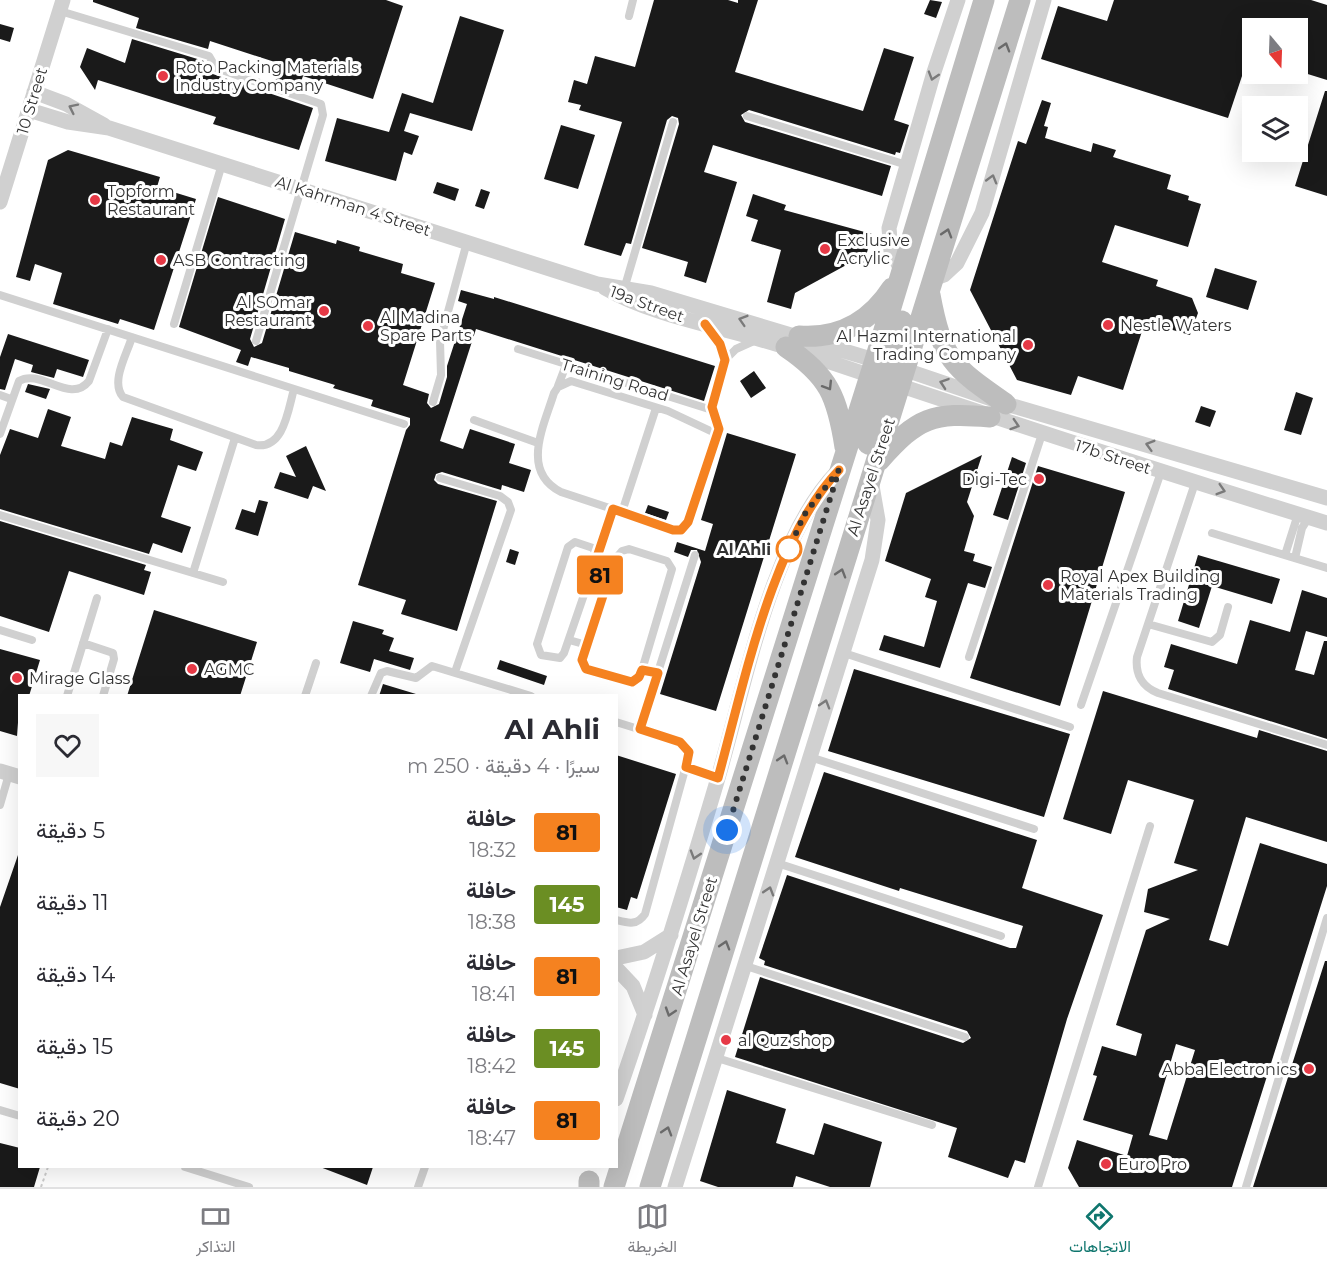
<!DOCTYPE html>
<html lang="ar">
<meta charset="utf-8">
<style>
body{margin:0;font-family:Montserrat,Vazirmatn,sans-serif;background:#f7f7f7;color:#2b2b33;direction:rtl;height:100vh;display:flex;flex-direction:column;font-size:22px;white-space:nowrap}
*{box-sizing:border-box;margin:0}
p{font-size:20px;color:#7c7c81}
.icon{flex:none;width:33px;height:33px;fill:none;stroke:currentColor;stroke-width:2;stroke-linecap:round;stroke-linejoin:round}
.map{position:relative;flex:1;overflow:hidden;direction:ltr}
.panel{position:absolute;left:18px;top:694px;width:600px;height:474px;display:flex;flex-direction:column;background:#fff;border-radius:0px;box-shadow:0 6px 24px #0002;direction:rtl}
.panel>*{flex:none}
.badge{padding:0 12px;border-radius:4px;font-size:21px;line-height:39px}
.needle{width:39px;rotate:161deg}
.fabs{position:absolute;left:1242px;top:18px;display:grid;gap:12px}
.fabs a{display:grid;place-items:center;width:66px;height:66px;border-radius:0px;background:#fff;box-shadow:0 6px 24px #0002;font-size:30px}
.you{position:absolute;width:30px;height:30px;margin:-15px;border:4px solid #fff;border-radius:50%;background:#1a73e8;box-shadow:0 0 0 9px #1a73e833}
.map>.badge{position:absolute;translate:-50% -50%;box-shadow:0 0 0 3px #fff}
.round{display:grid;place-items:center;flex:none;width:63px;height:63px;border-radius:0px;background:#f7f7f7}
.head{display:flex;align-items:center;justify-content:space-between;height:102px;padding:0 18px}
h1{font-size:28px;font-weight:700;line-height:45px}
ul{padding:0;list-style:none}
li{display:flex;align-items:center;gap:18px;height:72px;padding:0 18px}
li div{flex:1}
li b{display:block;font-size:22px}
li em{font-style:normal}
li .badge{min-width:66px;font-weight:700;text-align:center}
.tab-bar{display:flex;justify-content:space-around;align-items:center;height:84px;border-top:2px solid #e1e1e2;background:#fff;font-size:16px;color:#7c7c81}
.tab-bar a{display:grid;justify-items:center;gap:3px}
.tab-bar .active{color:#0f766e}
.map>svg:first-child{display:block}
</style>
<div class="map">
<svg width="1327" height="1187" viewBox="0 0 1327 1187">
<rect width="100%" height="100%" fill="#fff"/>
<path fill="#1a1a1a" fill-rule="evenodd" d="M93,0H386L403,6L373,99L303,76L298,90L275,82L281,64L210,41L208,49L136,28L139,18L93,2Z
M654,0H728L738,3V0H758L735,72L863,111L884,48L914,57L894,120L909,125L900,153L896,152L895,155L749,110L741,115L745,122L891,166L882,196L713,145L704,172L737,182L706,283L684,276L688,262L642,248L679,124L678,118L672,116L667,120L631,244L626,243L621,256L584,245L622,122L579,110L581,105L568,102L574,80L587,84L595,56L635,67Z
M930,0L942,2L936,18L924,14Z
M1114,0H1311L1327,5V80L1298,71V28H1252V56L1249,55L1228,118L1041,59L1058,6L1107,21Z
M460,16L504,30L472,131L410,113L404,131L419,136L412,155L404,152L396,181L325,161L337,118L389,132L402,93L433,103Z
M0,24L14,28L10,42L0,39Z
M132,39L204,61L201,70L313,108L299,150L213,124L216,117L98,80L95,90L80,67L87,48L125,63Z
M1325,91H1327V196L1295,186Z
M1042,100L1051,103L1044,126L1048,127L1045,138L1091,152L1093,143L1116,150L1113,157L1171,175L1167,189L1189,196L1188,200L1201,204L1188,247L1115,225L1102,262L1158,280L1156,286L1192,298L1198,313L1190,335L1145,322L1123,390L1078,376L1071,395L1017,380L970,290L1018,141L1026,144Z
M561,125L595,135L578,189L544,179Z
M68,150L160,177L157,187L196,199L154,330L120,319L118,324L53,304L62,273L35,264L30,281L16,277L48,160Z
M437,182L459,189L455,201L433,193Z
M481,189L490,192L484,209L475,206Z
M753,194L786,205L784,210L872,234L863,267L850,263L795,293L791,309L767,302L781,250L751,241L758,220L746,216Z
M218,197L285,219L250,339L254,347L262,343L295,232L336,244L337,240L360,247L359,251L403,264L401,273L435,283L403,385L429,394L427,403L431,408L439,404L447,377V366L467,304L458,301L461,290L494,299V297L715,366L704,401L476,329L440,441L463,449L470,429L515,444L509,463L531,470L524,492L502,485L501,490L442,472L436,474L434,480L438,484L497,501L457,631L401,614L406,600L358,585L406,430L410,425V418L371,406L373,400L333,388L335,385L289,371V368L251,357L248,366L236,362L241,350L179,327Z
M1215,268L1257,281L1248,310L1206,297Z
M8,334L89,360L83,377L57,369L54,378L31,372L33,365L15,359L5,390L0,389V357Z
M754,371L766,388L751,398L740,381Z
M28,384L50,389L46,399L25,392Z
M1296,392L1313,398L1301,435L1284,430Z
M1201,406L1216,411L1210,427L1195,422Z
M48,409L71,417L61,446L105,459L110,442L122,446L132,417L173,429L170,440L203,452L196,471L178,465L161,517L191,527L182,553L153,543L149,554L0,509V455L10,429L38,438Z
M727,433L796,454L716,711L660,694L701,562L697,550H691L688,557L674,552L677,542L705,551L713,524L701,520Z
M306,446L326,491L313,486L308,499L274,488L280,472L296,477L286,456Z
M982,455L967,502L974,516L964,551L975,554L973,561L992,567L985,588L968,583L940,668L879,650L884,635L924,647L937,601L925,597L931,579L885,561L906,493Z
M1012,457L1026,463L1008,520L993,515Z
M1038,466L1125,492L1060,706L970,678Z
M259,500L268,502L258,536L235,529L242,509L255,513Z
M648,505L669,512L666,520L645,513Z
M0,521L146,565L144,570L151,572L144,595L69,571L49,632L0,616Z
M510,549L519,552L515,565L506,562Z
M1198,555L1280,579L1272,604L1212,586L1199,628L1178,621Z
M1302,590L1327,598V637L1306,631L1295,670L1314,675L1324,641H1327V739L1168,689L1174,670L1164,667L1171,644L1237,664L1250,620L1290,632Z
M154,610L257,642L240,696H127Z
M353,621L384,630L382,634L394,638L389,651L414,658L410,670L374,659L370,672L340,663Z
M0,649L40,660L29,696H20L17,736L0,731Z
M500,660L547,676L544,685L497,669Z
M854,669L1070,734L1044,817L828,751Z
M383,684L416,694L415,696H379Z
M1103,691L1257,738L1259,730L1327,751V842L1246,817L1209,940L1228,946L1260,843L1327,864V886L1232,1187H1079L1068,1168L1077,1140L1127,1156L1133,1135L1083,1120L1097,1076L1093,1075L1102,1046L1136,1056L1142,1034L1116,1025L1146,930L1170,919L1144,912L1148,889L1198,870L1174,863L1194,800L1128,780L1111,834L1063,819ZM1176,1044L1195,1050L1167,1140L1149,1135Z
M616,755L676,774L637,899L631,897L627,910L616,907Z
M824,772L1037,840L1022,888L1103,915L1067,1019L1025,1163L1015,1160L1008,1178L948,1157L957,1128L735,1057L760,977L963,1043L971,1038L967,1031L764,965L765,961L759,958L787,875L1010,948H1016L1023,926L900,888L899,891L795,857Z
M18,855H20V1089L0,1083V907Z
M1325,961H1327V1187H1253Z
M727,1090L786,1109L776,1143L814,1155L824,1123L882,1142L870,1187H830L796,1176L793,1187H718L700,1181Z
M0,1143L20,1148V1167H40L34,1187H0Z
M320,1167H373L367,1185Z"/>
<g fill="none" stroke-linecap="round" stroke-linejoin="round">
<path stroke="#cdcdcd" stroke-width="2" stroke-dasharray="3 3" stroke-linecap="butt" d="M41,1187L48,1167"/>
<path stroke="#d0d0d0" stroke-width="8" d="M60,11L209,56L216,68L321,104L323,115L256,341
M629,16L633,0
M747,116L907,165
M625,286L673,122
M0,295L404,424
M174,324L222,164
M708,327L719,344L725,360
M132,337C127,354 110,382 123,397L256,445C284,449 288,410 294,389
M518,349L712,410
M558,386L566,365
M0,395L11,399
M433,402L441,375L440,341L467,242
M474,420L538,443
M0,434L19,381C41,368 70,405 89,381L108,329
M717,434L668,411L571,381L558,387L554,393C544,426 520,471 561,492L673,529L684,528L688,522L717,434L718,422L712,407L725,360L736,349L756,340
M440,478L500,496L508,502L511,510L455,672
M1195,483L1137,657C1135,674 1142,687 1158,693L1327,745
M622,512L656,408
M0,515L223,582
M1212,533L1327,568
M575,542L593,548L597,557L564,653L560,658L541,655L537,644L568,547Z
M629,549L667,561L672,569L642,670L637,679L631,682C618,679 586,675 582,660L616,558L622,551Z
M597,555L613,509
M1285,555L1298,514
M1295,558L1302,528L1309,517
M592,572L609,577
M193,573L235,438
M1148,624L1212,642L1220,635L1228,607
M0,630L32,640
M569,640L587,645
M83,643L113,653L114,659L103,696
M844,653L1070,727
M969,657L1042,434
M67,696L97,598
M305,696L316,663
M371,696L381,673L387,671L416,678L432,666L531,696
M1081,705L1161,472
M616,722L680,742L688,748L689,755L645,914C637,926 628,923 616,920
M640,729L695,555
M810,757L1034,829
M686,767L718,778
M0,805L9,774
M777,863L1001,936
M746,966L965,1037
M717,1058L932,1125
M0,1110L20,1116
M185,1167L249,1187
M418,1187L425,1167
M1038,1187L1150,826
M1246,1187L1327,918"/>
<path stroke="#d0d0d0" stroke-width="15" d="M34,92L66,104L104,125
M29,110L68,122L109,128L597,284L651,293L891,365L1006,404L1327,498
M0,202L63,0
M902,271L891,251L889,228L934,72L958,0
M933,279L944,275L957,263L982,213L1044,0
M605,288C656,318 734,329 791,349C969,409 1147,468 1327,523
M0,771L20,777
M616,958L644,952L671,935
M616,968L633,986L645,1015
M616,1099C653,993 686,886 718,778C745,686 771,541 837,472
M675,1187L872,560L878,520L871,480"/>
<path stroke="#bdbdbd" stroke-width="21" d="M930,295C942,360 953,367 1006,404
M799,336C839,339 870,322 892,288
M786,347C829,376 837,396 845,447
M900,386L891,370L902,321
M868,444L884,381L883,372L878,363
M879,461C918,417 932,412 990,417
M589,1181V1187
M614,1187L875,360L984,0
M650,1187L1020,0"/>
</g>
<defs><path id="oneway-chevron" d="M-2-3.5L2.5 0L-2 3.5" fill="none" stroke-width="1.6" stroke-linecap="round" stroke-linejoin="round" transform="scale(1.5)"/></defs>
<g stroke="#6a6a6a">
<use href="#oneway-chevron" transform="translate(1005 47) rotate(-73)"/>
<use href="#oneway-chevron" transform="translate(947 233) rotate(-73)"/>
<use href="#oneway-chevron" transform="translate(828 386) rotate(58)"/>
<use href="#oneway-chevron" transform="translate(841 573) rotate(-73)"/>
<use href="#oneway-chevron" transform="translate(783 759) rotate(-73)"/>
<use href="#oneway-chevron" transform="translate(725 945) rotate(-73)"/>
<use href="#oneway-chevron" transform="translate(670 1012) rotate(108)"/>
<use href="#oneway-chevron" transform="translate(667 1131) rotate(-73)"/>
</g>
<g stroke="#7a7a7a">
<use href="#oneway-chevron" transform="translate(933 76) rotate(107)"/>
<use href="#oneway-chevron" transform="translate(73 108) rotate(-154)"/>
<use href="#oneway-chevron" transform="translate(992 179) rotate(-74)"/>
<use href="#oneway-chevron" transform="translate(743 320) rotate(-163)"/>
<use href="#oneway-chevron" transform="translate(944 383) rotate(-161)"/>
<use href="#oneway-chevron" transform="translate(1015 425) rotate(18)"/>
<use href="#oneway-chevron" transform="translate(1150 445) rotate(-164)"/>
<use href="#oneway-chevron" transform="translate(1221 490) rotate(17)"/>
<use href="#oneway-chevron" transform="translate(825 704) rotate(-73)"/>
<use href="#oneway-chevron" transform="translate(695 855) rotate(107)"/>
<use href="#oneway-chevron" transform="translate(769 891) rotate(-73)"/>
</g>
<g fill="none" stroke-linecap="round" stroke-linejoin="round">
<defs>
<path id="line" d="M705,324L720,344L725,360L712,407L719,429L688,522L681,530H673L613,509L592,572L609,577L582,660L586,669L632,682L639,677L642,670L658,673L640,729L680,742L689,752L686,767L718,778C744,684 772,540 839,470"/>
</defs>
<use href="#line" stroke="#fff" stroke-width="14"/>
<use href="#line" stroke="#f58220" stroke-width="9"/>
<path stroke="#333" stroke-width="6" stroke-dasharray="0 10.8" d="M727,830L839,470L804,515L789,549"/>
</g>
<g fill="#e63946" stroke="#fff" stroke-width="2">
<circle cx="163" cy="76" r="6"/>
<circle cx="95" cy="200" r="6"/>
<circle cx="825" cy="249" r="6"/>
<circle cx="161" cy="260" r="6"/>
<circle cx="324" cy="311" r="6"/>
<circle cx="1108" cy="325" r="6"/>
<circle cx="368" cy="326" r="6"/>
<circle cx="1028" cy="345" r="6"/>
<circle cx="1039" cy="479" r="6"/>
<circle cx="1048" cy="585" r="6"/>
<circle cx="192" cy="669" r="6"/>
<circle cx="17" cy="678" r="6"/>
<circle cx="726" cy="1040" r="6"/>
<circle cx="1309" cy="1069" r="6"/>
<circle cx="1106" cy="1164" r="6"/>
</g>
<circle fill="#fff" stroke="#f58220" stroke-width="3" cx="789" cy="549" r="12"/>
<g text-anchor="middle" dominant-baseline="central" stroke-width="6" stroke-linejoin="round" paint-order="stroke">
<g font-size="16" fill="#333" stroke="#fff" text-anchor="start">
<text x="175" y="67">Roto Packing Materials<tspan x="175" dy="18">Industry Company</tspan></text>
<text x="107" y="191">Topform<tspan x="107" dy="18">Restaurant</tspan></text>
<text x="837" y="240">Exclusive<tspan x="837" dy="18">Acrylic</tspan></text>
<text x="173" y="260">ASB Contracting</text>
<text x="312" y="302" text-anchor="end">Al SOmar<tspan x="312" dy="18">Restaurant</tspan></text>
<text x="380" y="317">Al Madina<tspan x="380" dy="18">Spare Parts</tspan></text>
<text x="1120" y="325">Nestle Waters</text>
<text x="1016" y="336" text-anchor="end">Al Hazmi International<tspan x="1016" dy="18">Trading Company</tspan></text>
<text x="1027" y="479" text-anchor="end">Digi-Tec</text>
<text x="1060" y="576">Royal Apex Building<tspan x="1060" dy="18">Materials Trading</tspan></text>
<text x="204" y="669">AGMC</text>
<text x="29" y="678">Mirage Glass</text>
<text x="738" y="1040">al Quz shop</text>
<text x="1297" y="1069" text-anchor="end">Abba Electronics</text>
<text x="1118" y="1164">Euro Pro</text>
</g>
<g font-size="16" fill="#333" stroke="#fff">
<text transform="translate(32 101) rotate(-73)">10 Street</text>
<text transform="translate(353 206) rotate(18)">Al Kahrman 4 Street</text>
<text transform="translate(647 304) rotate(20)">19a Street</text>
<text transform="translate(615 380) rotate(17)">Training Road</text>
<text transform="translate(1113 457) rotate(18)">17b Street</text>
<text transform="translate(871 477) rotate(-72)">Al Asayel Street</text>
<text transform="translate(694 936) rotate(-73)">Al Asayel Street</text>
</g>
<g font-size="16" font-weight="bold" fill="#333" stroke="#fff" text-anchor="end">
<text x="771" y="549">Al Ahli</text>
</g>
</g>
</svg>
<div class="fabs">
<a><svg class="needle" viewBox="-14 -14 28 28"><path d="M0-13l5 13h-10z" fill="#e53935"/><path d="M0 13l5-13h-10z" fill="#7c7c81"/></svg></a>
<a><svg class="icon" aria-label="layers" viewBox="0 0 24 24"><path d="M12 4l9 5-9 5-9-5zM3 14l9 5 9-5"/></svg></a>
</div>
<div class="you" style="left:727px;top:830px"></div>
<b class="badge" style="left:600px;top:575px;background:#f58220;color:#111">81</b>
<section class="panel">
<div class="head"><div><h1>Al Ahli</h1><p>سيرًا · 4 دقيقة · 250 m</p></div><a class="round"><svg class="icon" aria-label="heart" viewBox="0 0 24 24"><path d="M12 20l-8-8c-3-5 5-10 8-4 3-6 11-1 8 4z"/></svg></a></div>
<ul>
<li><span class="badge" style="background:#f58220;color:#111">81</span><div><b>حافلة</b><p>18:32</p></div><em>5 دقيقة</em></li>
<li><span class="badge" style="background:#6b8e23;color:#fff">145</span><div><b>حافلة</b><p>18:38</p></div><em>11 دقيقة</em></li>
<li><span class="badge" style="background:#f58220;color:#111">81</span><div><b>حافلة</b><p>18:41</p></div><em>14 دقيقة</em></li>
<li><span class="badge" style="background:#6b8e23;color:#fff">145</span><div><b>حافلة</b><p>18:42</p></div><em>15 دقيقة</em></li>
<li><span class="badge" style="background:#f58220;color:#111">81</span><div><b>حافلة</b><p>18:47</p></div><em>20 دقيقة</em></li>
</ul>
</section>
</div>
<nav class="tab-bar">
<a class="active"><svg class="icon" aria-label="directions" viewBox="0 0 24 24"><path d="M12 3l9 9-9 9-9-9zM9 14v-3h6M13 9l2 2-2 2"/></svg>الاتجاهات</a>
<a><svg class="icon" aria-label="map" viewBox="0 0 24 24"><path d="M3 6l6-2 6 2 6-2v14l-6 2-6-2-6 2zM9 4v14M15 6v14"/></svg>الخريطة</a>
<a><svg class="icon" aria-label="tickets" viewBox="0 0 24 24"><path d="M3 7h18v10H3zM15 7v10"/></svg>التذاكر</a>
</nav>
